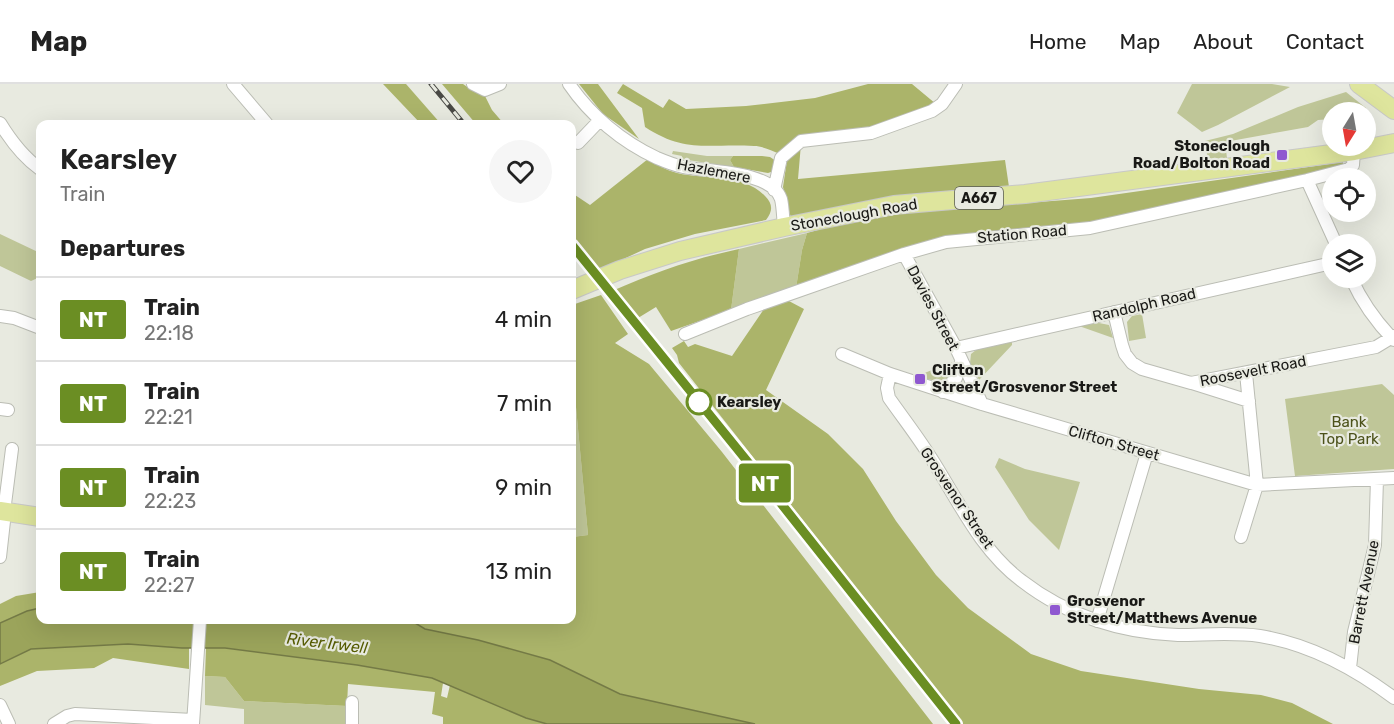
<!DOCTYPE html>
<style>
body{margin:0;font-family:Rubik,sans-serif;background:#f6f6f6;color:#222;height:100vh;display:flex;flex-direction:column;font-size:22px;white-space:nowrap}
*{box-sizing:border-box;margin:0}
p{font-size:20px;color:#767676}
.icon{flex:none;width:33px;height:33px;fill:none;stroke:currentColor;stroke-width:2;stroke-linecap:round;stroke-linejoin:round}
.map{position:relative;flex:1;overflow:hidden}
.sheet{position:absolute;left:36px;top:36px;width:540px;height:504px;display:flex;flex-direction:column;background:#fff;border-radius:12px;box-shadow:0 6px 24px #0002}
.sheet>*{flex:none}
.badge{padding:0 12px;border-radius:4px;font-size:21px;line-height:39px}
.needle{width:39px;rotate:191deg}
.tools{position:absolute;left:1322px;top:18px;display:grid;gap:12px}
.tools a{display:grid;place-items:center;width:54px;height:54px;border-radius:50%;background:#fff;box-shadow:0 6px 24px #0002;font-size:30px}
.map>.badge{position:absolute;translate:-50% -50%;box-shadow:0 0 0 3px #fff}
h2{padding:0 24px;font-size:22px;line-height:54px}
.round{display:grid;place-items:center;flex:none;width:63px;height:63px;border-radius:32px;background:#f6f6f6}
.summary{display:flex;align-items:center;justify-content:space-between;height:102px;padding:0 24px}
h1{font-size:28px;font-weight:600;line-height:45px}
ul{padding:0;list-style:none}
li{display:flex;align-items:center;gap:18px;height:84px;padding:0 24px;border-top:2px solid #e0e0e0}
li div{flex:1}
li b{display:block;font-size:22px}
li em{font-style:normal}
li .badge{min-width:66px;font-weight:700;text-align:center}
header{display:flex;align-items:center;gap:36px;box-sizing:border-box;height:84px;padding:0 30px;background:#fff;border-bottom:2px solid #e0e0e0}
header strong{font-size:28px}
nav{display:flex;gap:33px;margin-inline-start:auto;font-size:21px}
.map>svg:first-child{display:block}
</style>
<header>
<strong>Map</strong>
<nav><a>Home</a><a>Map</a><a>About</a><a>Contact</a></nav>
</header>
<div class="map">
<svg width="1394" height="640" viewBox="0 0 1394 640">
<rect width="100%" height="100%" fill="#e8eae0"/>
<path fill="#bfc698" d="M1192,0H1272L1290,3L1218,41L1202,48L1177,29Z
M1346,8L1366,24L1362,28H1332V35L1318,36L1308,43L1225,58L1227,74L1208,77L1205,57L1233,50L1298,23Z
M673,67L707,72H733L730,76L734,83L681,75L682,72L672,70Z
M807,149L802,166L796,204L731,226L739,165Z
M0,150L40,169V193L31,197L0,182Z
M1142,230L1146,254L1129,257L1127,238L1132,232Z
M1099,239L1109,241L1113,254L1079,242Z
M1012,258V261L979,296L970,279L971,270L976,266Z
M952,278C955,304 932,297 917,292Z
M572,296L574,302L588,451L572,453Z
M1382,300L1394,311V385L1295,392L1285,315Z
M999,374L1025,385L1080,398L1059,466L1029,436L995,383Z
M205,592L225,593L244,617L347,622V640H244V625L205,621Z"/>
<path fill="#abb46a" d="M383,0H406L441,40H421Z
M442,0H463L473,7L485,12L492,26L504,40H476Z
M579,0H598L639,55L603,30Z
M623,0L663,24L669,15L686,25L746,22L815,14L868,0H912L936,20L867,46L798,54L781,70C772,67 763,62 754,62C709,59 686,70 645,43L642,24L617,9Z
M801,60L798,95L1005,76L1009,103L791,134L783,103L787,76Z
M733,72H762L770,73L776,77L774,87L768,89L734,83L730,76Z
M648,75C657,81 666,86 677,89C706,96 743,89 765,112C773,120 773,127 766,136L695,150L645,165L600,186L572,153V109L590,121Z
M1343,78V83L1090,140L945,154L796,204L802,166L807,149L876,130L919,123L1026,119L1091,114Z
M739,165L731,226L671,247L656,223L638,234L612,207C656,188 692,175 739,165Z
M601,211L628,250L615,259L649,280L722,368L933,640H754L620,610L550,576L478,556L425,545L415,539L414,536H572V453L588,451L574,302L572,296V221Z
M787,216L804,225L766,306L828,350L863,385L896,437L936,491L968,524L1031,570L1081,587L1199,605L1261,611L1292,619L1333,640H963L679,279L677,271L672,264L684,257L688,263L695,260L732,272L764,225Z
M40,508V524L27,527L0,539V520L16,512Z
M128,560L182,564L189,563V585L113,574L94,584L37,587L0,602V580L31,565Z
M206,564H225L357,581L432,594L443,599L441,612L447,614L450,601L526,634L547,640H443V633L432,630L435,608L348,600L347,622L244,617L225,593L205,592Z"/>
<path fill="#9ba45b" stroke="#747a46" stroke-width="1.5" d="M40,524V536H377L400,539L406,536H414L415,539L425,545L478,556L550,576L620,610L755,640H547L526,634L432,594L357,581L225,564H182L128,560L31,565L0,580V539L27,527Z"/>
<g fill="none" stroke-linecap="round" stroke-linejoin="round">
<defs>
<path id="street" d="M233,0L267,40
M473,0L485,6L500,0
M569,0C590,31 622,58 657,74C664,77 674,81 683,83C707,88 771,86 781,115C783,123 783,134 784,143
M0,39C11,57 23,73 40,85
M578,59L600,36
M1307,96L1336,160
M774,106L781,74L801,57L871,49L932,27L942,20L956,0
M904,170L956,264L982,320
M1351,194C1362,218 1375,237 1394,256
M1114,228L1122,261L1125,270L1132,279L1142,285L1191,299L1376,263L1394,252
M0,232L14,234L40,244
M685,250L747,225L904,170L946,158L1090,144L1307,96L1349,85L1353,81L1354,67
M956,264L1332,179
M842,270L890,290L982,320L1257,401L1394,394
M890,290L887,304L889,314C903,334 918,353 931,374C958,416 980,466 1022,497C1067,532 1122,549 1178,551C1205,551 1232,548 1260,552C1310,560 1354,584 1394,614
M1192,299L1249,317
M943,308L956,294L961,278
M0,325L8,326
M4,428L12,365
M1241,453L1257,401L1246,289
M0,473L5,428
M1097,537L1147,369
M1350,584L1354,548L1375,461L1377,395
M0,621L9,640
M54,640L67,632L75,630L193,636
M193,640L200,536
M352,640V618"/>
<path id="primary" d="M1359,0L1394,26
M572,206L620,186L680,167L784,143L894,121L1025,110L1354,67L1394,59
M0,427L40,433"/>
</defs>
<use href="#street" stroke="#bbbdb4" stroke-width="14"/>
<use href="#primary" stroke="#c8c8c7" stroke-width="20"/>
<use href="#street" stroke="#fff" stroke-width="12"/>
<use href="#primary" stroke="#dee59d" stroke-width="18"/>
<defs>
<path id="rail" d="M431,0L464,40
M572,161L760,393L956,640"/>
</defs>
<use href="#rail" stroke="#494945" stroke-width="5"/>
<use href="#rail" stroke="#e8eae0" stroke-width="3" stroke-dasharray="9" stroke-linecap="butt"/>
</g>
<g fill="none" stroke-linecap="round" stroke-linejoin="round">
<defs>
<path id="line" d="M572,161L760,393L956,640"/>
</defs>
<use href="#line" stroke="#fff" stroke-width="14"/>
<use href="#line" stroke="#6b8e23" stroke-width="9"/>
</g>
<g fill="#8f58d0" stroke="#e8eae0" stroke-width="2">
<rect x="1276" y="65" width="12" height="12" rx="3"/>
<rect x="914" y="289" width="12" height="12" rx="3"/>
<rect x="1049" y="520" width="12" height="12" rx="3"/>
</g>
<circle fill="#fff" stroke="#6b8e23" stroke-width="3" cx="699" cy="318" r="12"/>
<g text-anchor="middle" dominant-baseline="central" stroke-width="4.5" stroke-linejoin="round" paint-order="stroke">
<rect fill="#e8eae0" stroke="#575853" stroke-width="1.5" x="955" y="103" width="48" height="22" rx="4.5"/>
<g font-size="14" font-weight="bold" fill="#191916">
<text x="979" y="114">A667</text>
</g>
<g font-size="15" font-weight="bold" fill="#191916" stroke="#e8eae0" text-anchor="start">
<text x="1270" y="62" text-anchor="end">Stoneclough<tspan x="1270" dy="17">Road/Bolton Road</tspan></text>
<text x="932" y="286">Clifton<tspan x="932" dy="17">Street/Grosvenor Street</tspan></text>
<text x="1067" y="517">Grosvenor<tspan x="1067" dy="17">Street/Matthews Avenue</tspan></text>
</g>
<g font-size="15" fill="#191916" stroke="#e8eae0">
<text transform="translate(714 87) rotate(11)">Hazlemere</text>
<text transform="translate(854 131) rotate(-10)">Stoneclough Road</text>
<text transform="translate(1022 150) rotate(-5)">Station Road</text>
<text transform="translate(1144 221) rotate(-13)">Randolph Road</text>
<text transform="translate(933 224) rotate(62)">Davies Street</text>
<text transform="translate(1253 287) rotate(-11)">Roosevelt Road</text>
<text transform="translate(1114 359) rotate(16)">Clifton Street</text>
<text transform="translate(957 414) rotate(56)">Grosvenor Street</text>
<text transform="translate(1364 508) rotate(-79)">Barrett Avenue</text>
</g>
<g font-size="15" font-weight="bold" fill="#191916" stroke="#e8eae0" text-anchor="start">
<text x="717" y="318">Kearsley</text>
</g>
<g font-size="15" fill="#4c521b" stroke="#e8eae0">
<text x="1349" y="338">Bank<tspan x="1349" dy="17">Top Park</tspan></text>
</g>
<g font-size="16" font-style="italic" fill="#575d03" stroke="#e8eae0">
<text transform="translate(327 559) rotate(7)">River Irwell</text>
</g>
</g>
</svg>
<div class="tools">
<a><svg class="needle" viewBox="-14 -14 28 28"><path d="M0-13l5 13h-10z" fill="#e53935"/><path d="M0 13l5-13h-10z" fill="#767676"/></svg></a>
<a><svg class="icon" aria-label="locate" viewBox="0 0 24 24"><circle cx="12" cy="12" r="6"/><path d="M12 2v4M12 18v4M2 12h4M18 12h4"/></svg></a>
<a><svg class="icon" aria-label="layers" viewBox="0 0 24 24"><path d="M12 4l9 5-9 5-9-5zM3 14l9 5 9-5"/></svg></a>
</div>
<b class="badge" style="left:765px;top:399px;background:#6b8e23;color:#fff">NT</b>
<section class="sheet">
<div class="summary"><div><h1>Kearsley</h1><p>Train</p></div><a class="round"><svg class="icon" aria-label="heart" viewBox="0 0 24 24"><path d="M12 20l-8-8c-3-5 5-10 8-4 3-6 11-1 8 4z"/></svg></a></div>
<h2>Departures</h2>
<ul>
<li><span class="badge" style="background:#6b8e23;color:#fff">NT</span><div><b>Train</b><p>22:18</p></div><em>4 min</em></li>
<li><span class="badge" style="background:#6b8e23;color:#fff">NT</span><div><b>Train</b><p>22:21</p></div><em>7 min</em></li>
<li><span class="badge" style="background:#6b8e23;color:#fff">NT</span><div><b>Train</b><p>22:23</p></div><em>9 min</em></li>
<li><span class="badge" style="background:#6b8e23;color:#fff">NT</span><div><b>Train</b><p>22:27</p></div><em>13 min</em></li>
</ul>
</section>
</div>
